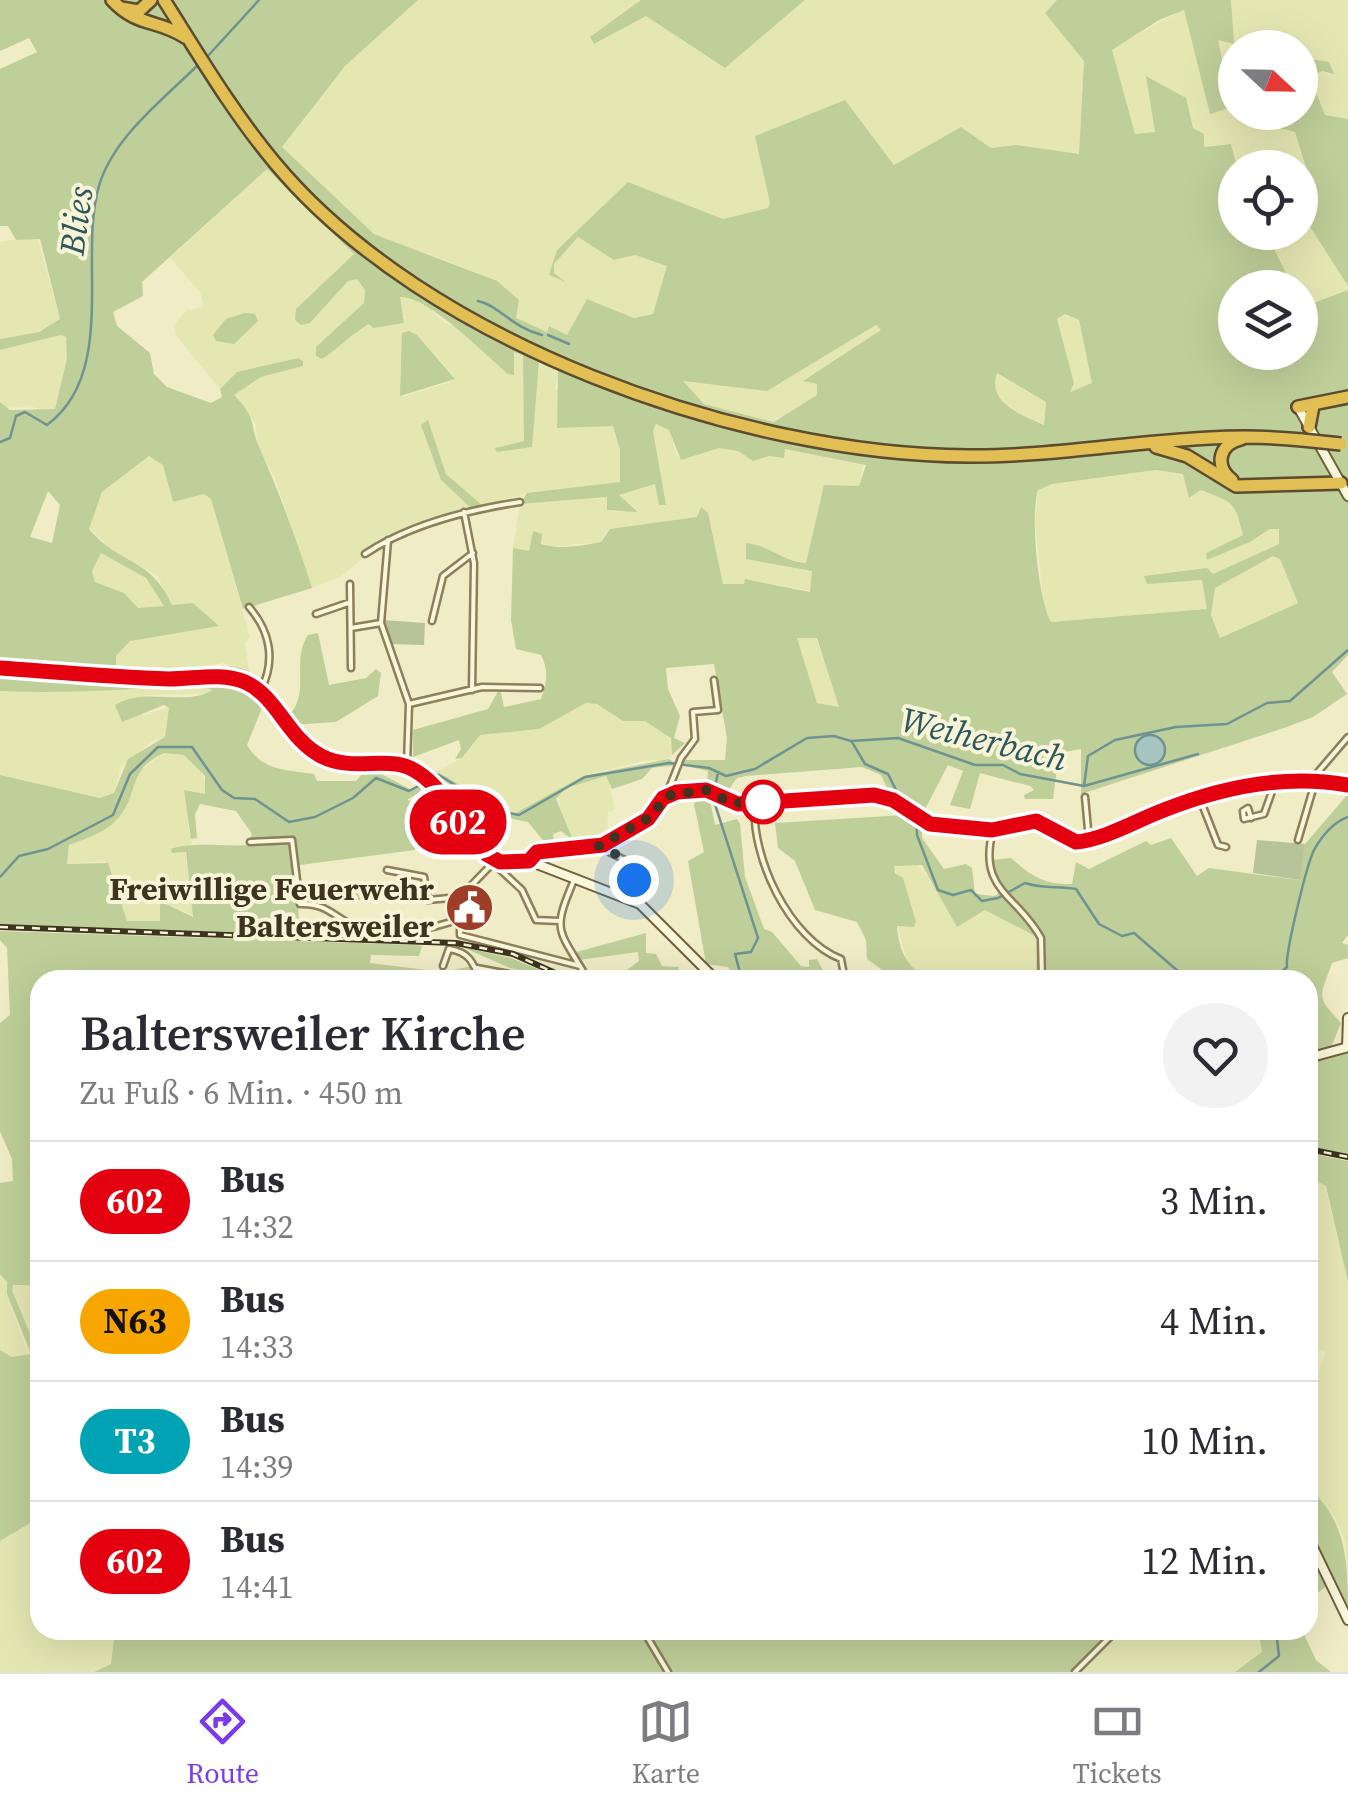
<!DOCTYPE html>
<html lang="de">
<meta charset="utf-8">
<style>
body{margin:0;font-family:"Source Serif 4",serif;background:#f2f2f3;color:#2b2b33;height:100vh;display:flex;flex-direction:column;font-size:38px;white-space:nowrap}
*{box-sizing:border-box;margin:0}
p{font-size:32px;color:#7c7c81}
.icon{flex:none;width:55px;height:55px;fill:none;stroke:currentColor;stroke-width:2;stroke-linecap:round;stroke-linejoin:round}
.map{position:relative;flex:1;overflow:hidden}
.sheet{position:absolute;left:30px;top:970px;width:1288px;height:670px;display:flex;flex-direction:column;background:#fff;border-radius:30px;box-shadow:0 10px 40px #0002}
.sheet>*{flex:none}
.badge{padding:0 20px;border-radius:32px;font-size:35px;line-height:65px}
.needle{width:65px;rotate:112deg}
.controls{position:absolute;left:1218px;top:30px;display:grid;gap:20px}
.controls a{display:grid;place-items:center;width:100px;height:100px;border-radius:50%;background:#fff;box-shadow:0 10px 40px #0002;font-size:50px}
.you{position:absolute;width:50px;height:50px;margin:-25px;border:8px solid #fff;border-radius:50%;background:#1a73e8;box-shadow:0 0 0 15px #1a73e833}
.map>.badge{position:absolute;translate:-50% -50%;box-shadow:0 0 0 5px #fff}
.round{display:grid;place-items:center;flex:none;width:105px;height:105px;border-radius:52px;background:#f2f2f3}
.head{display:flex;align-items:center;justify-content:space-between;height:170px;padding:0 50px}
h1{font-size:48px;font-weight:600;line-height:75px}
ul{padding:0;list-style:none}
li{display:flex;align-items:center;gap:30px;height:120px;padding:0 50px;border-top:2px solid #e1e1e2}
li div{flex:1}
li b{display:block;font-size:38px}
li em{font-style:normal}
li .badge{min-width:110px;font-weight:700;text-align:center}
.tabs{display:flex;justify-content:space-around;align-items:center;height:140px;border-top:2px solid #e1e1e2;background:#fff;font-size:28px;color:#7c7c81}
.tabs a{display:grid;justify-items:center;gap:5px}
.tabs .active{color:#7c3aed}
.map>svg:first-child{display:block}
</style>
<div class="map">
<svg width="1348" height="1672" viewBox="0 0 1348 1672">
<rect width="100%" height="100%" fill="#f0ecc6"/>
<path fill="#e5e7b3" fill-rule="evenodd" d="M418,0H641L594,44L646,16L725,68L805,0H1057L1045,13L1084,60L1079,155L1016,145L991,148L961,127L894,165L845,100L768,208L723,219L628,182L557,250L549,275L566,281L554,273V264L577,236L614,260L635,255L668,266L653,314L634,318L588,299L568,336L548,326L547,332L536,330L515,318L473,271L374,234L282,147L345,66Z
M1231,0H1348V119L1325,115L1310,76L1322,71L1331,76L1316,59L1300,57V48L1285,47L1276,38H1248L1251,47L1235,48V112L1271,113L1276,127L1295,132L1317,203L1310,214L1348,286V290L1302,307L1300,288L1293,287L1267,235L1245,233L1300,232V168L1237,167L1231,144L1203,147L1148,77L1155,133L1135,135L1111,49L1184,9L1211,113L1218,38L1233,43Z
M267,169L354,254L310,323L348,281L357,279L365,290L364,303L330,354L343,339L369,324L406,319L398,304L400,297L408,296L431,309L443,322L523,355L525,441L497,452L532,447L536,378L541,362L558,371L555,388L613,426L620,450L621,482L527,493L483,506L446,474L428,421L441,480L472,509L386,539L341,576L312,588L276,481L259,448L255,423L234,395L261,377L303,366V361L298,358L237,372L220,389L178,338L173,326L187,310L204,307L200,292L170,258ZM417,335L454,376L450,382L402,397Z
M37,236L60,320L39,332L0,339V242Z
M1065,314L1079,320L1092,383L1069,393L1074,383L1057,319Z
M876,325L882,330L817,383L818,395L788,416L775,418V422L704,404L682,381L767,391Z
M61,335L66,337L67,358L55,408L46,412L31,406L6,408L0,402V350Z
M996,373L1046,402L1045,425L1011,410L998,398L993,387Z
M657,424L670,430L677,457L719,447L738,451L753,461L769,456L781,458L785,449L864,463L859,486L822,493L806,563L774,555L746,559L812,570V591L745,579V584H723L708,513L698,510V517L606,531L601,542L546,547L533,531L529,551L513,548L520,504L608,497L607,510L612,512L638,510L618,495L655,484L653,431Z
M149,456L163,465L173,502L204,494L211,499L250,637L245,643L249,671L223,663L166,674L0,664L15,570L85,583L75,611L174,616L158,576L112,550L89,528L102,492Z
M1156,470L1183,474L1190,498L1201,490L1232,500L1236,507L1243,535L1206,553L1207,560L1250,542L1270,529H1279V544L1213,575L1198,571L1206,583L1208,609L1051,622L1044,607L1035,522L1038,490L1052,484Z
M101,553L146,578L165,606L140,611L124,593L95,582L92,571Z
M1273,556L1280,559L1299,602L1220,638L1211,614L1214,588Z
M797,638H816L841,707L817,703Z
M0,671L108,678L111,688L202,685L212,690L203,694L144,695L143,716L169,707L165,737L152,741L121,767L114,793L101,798L0,775Z
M586,703L597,704L623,721H645L661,729L671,738L672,755L665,761L647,760L583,776L514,814L498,810L436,772L462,758L480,735L539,729Z
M164,753L184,755L195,761L208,788L205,794L197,793L188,827L192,844L171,849L172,853L185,852L194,916L160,901V921H127L105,861L67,864L69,845L107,828L127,802L136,774Z
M608,777L615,810L608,812L607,837L575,844L562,819L558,794L586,780Z
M915,862L963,923L985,910L1038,937L1036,980H929L908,964L897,925L916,922L894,866Z
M1308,1174L1325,1186L1348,1282V1581L1345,1540L1335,1517L1308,1488V1407L1326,1352L1319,1349L1308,1370Z
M0,1274L8,1282L7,1294L29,1357H12L0,1350Z
M13,1285H40V1358L12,1290Z
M40,1517V1630H115L111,1664L94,1672H0V1541Z
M1119,1630H1258L1263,1652L1235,1672H1079Z"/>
<path fill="#bfcf99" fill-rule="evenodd" d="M0,0H418L345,66L282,147L374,234L497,281L519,300L516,318L547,332L549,326L567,335L587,299L634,318L653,314L667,266L635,255L614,260L578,237L554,264V273L566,282L549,275L557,250L628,182L723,219L768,208L770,203L755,136L845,100L894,165L961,127L991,148L1016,145L1079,154L1084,61L1045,13L1057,0H1231L1234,44L1218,40L1232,107L1210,114L1184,10L1159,20L1112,50L1135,134L1155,132L1146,76L1186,98L1193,128L1204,134V147L1231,144L1237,167L1235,232L1267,235L1293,287L1235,288V352H1300V303L1303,307L1348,290V655L1332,672L1347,694L1313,717L1287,727L1081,794V749L1059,753L1053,799H1025L1024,795L1034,790L1030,786L980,773L970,809L950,805L963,771L948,765L921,817L889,792L881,775L862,767L746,776L737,778L724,796L707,786L708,771L682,765L684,760H725L727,738L714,664L666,668L668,689L680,716L674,738L685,743L672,755L671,738L645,721H623L597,704L586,703L539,729L480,735L462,758L455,759L461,749L459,740L413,757V730L488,709L500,688L504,707L541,699C547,683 549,670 541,655L516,649L511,620L513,548L529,551L533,531L542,534L541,544C560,550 581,546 601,542L610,529L697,517L701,507L708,513L723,584H744L745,579L810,592L812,571L746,559V543C768,545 782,561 806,563L824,485L859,486L866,465L785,449L784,458L769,456L753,461L738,451L719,448L681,460L669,430L656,424L653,431L666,505H659L655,484L619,495L638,512L607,510V497L520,504L527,493L620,482V450L613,426L557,428L558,371L539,362L532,447L497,452L495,448L524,441L523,355L514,352V375L508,374C486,355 427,295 400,297L404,323L373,328L369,324C351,334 338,349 322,359L316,356V347L364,303L365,290L357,279L348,281L310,323L301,325L295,320L296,309L354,254L267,169L142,282L143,296L113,312L117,326L150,353L154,374L167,387L211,403L222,397L220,389L237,372L298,358L303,361V366L261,377L234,395C259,421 248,422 260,449C280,495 297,540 312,588L243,609L211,499L204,494L173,502L163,465L149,456L102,492L89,529C118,564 152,558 172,605L193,603L219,626L130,641L116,656V671C137,674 159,675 180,673C207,670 222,660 249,671L264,703L247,745C262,771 287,770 314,774L317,781H356L362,774L377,772L410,789L424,782L420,792L407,800L415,802L420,822L415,850L300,865L301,888L411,881L410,898L298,902L299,922L424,935L423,939L0,925V775L100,798L114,793L128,759L165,737L169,708L164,705L122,722L115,705C145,686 187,707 212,690L202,685C133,689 69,694 0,691V402L10,410L55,409L67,358L66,337L61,335L0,350V339L39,332L60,319L40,239L16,240L8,226H0V69L37,52L29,38L0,51ZM1065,314L1079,320L1092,383L1070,392L1074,383L1057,319ZM876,325L881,330L803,381L817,384V395L774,422L704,404L683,381L767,391ZM997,373L1046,402L1044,425C1021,414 987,404 997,373ZM1156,470L1183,474L1189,498L1201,490C1234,503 1234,500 1243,535L1206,553L1207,560L1250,542L1270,529H1279V544L1213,574L1207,568L1144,576L1147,584L1202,580L1207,609L1051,622C1038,599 1030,515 1038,490L1052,484ZM48,491L60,505L52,543L30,537ZM101,553L146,578L164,606L138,608L124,593L95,582L92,571ZM1273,556L1280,559L1298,603L1220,638L1211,615L1215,588ZM797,638H817L839,707L817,703ZM164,753L184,755L205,776V794L184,790L191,839L197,838L195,814L200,804L236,811L252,834L248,845C224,847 191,841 171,849L172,853L186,852L193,917L160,901V921H127L108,863L67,864L69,845C87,838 106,833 119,817C140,792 126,771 164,753Z
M641,0H805L725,68L646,16L594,44L590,37Z
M1300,57L1329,62L1334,74L1322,71L1310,77L1325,115L1348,119V286L1307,222L1317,203L1295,132L1276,127L1271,113L1300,112Z
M245,313L255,314L258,321L234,344L216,341L213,335L226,319Z
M409,331L417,335L455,379L400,396L402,333Z
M428,420L446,474L483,506L472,509L441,480L421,425Z
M318,633L329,685L366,678L376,669L381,673L378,696L336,722L292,725L288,716C312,692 290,662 308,635Z
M669,759L678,765L652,768L642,779L612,789L606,776L566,788L556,799L573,840L561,831L553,834L554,843L546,844L528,822L494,815L445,781L429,776L436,772C462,782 486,811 514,814L583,776Z
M701,794L709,796L715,825L737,819L740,824L745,877L764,929L772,932L801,966L809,967V960L817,959L828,980H737L728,967L706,964L688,861L704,852L694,804Z
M1348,794V935L1342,943L1348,945V958L1332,963C1319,1000 1316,995 1341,1023L1327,1057L1348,1051V1156L1308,1147V980H1036L1037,937L985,910L957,927L922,865L894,866L895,873L903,878L916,922L914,927L897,926C899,951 906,966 929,980H914L891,970L888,974L867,959L866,940L857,922L815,910L795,861L778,848L775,823L904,815L922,826V838L944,869L966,864L972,868L975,894L994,896L1002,892L990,860L1011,858C1031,876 1045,885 1072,884L1076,862L1089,869L1146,841L1151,845L1171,838L1197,876L1209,868L1299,880L1305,844Z
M0,931L416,945L422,946L419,956L371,955L370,963L443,972L472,966L477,979L40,980V1285H13L12,1290L40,1358V1517L0,1541V1350L12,1357L31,1354L7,1294V1282L0,1274V1183L13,1181L12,1159L0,1131V1023L10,1015L7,948L0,940Z
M646,933V953L656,954L662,966L679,967L676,980H629L628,969L639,961L638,952L579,960L573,953Z
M462,947L511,958L564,980L510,968Z
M1308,1153L1348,1161V1282L1326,1186L1309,1177Z
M1308,1488C1348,1520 1348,1567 1348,1616L1332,1582L1308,1600Z
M115,1630H1119L1079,1672H94L111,1664Z
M1258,1630H1302L1316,1660L1331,1672H1235L1262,1652Z"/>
<path fill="#b7c499" d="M383,620L425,623L424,645L389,644Z
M1257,840L1305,844L1300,880L1253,873Z"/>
<path fill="#a8c4c1" stroke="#6e9391" stroke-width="2.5" d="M1135 750a15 15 0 1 1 30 0a15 15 0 1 1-30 0Z"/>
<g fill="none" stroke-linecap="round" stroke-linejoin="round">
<path stroke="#6e9391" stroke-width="2.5" d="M206,58L259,0
M478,301C498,305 513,328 542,335
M548,335L569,344
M0,442L10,438L16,416L25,412L47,425C118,373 78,256 99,186C113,137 165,98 200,63
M852,742L865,764L888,774L896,790L916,811L917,835L938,890L953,895L971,890L982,901L998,898L1025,883C1043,889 1057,886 1076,889L1099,924L1122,936L1134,933L1179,972L1200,980
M718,772L713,798L758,938L751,952L735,954L742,980
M1084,786L1198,754
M0,877L19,856L48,849L113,815L130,774L158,747H192L222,790L234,798L255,799L289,822L315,817L353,798L376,778L409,791L439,775L495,810L519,815L585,777L669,763L709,768L726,776L755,769L807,738L834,736L851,741L898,738L975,765H1003L1020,774L1084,786L1088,756L1115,740L1176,727L1227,724L1267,703L1290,701L1348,650
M1273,980L1287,967C1285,953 1307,864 1314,850C1322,836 1334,822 1348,817
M1259,1672L1279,1656L1276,1630"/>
<defs>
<path id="street" d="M464,512L474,563L472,690
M388,540L381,623L409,704L407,764
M365,554C410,524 467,510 520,502
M350,584L351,668
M249,607C270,631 276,660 261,690
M316,614L348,603
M432,621L443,576L473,553
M351,628L381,623
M409,704L482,687L540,688
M666,796L681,758L695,739L693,712L718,710L714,680
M1085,797L1089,840
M1200,799L1218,845L1226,847
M755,802C750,856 789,939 841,959L845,980
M1244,819L1264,814L1275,783
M1244,819L1243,811L1248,808L1251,818
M993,830C977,891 1017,894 1041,938L1042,980
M1298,840L1318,772L1348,737
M250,842L292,840L300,904C328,903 334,918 357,927C384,939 433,929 459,919
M599,847L633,864L640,902
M529,861L537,853L603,845L652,816L666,796C705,781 703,797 733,803C768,810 835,795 874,795L893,801L930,824L993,830L1036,821L1076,842C1106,839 1135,821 1164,810C1222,787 1286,775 1348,785
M493,863L522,890L536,920L560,921
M492,864L460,897V935L580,966
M387,870L424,877L428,900L460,897
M574,880C553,930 557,928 583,971L580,980
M443,966L449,949C469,952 473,962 480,980
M477,968L541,980
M583,973L593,980
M643,1630L668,1672
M1075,1672L1117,1630"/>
<path id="secondary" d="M1298,407L1348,496
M0,668C56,671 112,677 167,678C192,679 219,671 243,681C281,698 290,746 332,760C361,771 395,755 421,774C451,796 463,839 494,861H529L640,904L716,980
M1347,1047L1348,1018
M1308,1058L1348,1047
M1308,1537L1348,1620"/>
<path id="highway" d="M112,0C137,27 157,19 185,37
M164,0C199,55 233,113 275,163C425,343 740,455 969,456C1080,457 1191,428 1302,440
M121,8L139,11L151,0
M1298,407L1348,397
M1309,427L1313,406
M1156,447L1187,456L1236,486L1341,483
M1232,480C1214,466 1219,444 1241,439"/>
</defs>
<use href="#street" stroke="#8d7f5b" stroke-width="9"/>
<use href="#secondary" stroke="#6f603e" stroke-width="12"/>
<use href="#highway" stroke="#5b4c2f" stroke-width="16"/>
<use href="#street" stroke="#faf7db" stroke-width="4"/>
<use href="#secondary" stroke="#faf7db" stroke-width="8"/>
<use href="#highway" stroke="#e2bf55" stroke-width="11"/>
<defs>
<path id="rail" d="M0,927L456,943L513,954L571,980
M1308,1149L1348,1157"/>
</defs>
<use href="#rail" stroke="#3d331f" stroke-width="6"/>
<use href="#rail" stroke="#f7f4d7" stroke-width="2.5" stroke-dasharray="8" stroke-linecap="butt"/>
<defs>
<path id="highway-bridge" d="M1302,440L1341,444"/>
</defs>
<use href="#highway-bridge" stroke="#5b4c2f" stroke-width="16" stroke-linecap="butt"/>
<use href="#highway-bridge" stroke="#e2bf55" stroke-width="11"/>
</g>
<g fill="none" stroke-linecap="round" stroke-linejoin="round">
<defs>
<path id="line" d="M0,668C56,672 113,677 169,679C194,679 221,672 245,682C278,697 287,738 321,756C347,769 370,761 396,764C435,768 462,828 486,854L500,862L529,861L537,852L603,845L648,819L663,798L677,792L706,790L738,804L874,795L893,800L930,824L992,830L1036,821L1076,842C1106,839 1135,821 1164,810C1222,787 1286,774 1348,785"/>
</defs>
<use href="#line" stroke="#fff" stroke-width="22"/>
<use href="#line" stroke="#e3000f" stroke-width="15"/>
<path stroke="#3d331f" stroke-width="10" stroke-dasharray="0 18" d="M634,880L631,862L599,846L652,816L666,796L706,790L732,803L763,802"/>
</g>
<defs>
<symbol id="civic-disc" viewBox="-11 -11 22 22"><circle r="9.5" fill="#9f3e28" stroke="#f7f4d7"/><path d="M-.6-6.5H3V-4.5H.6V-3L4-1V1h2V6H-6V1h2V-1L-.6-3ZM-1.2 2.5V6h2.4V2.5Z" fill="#fff"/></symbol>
</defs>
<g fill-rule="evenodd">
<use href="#civic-disc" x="442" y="880" width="55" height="55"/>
</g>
<circle fill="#fff" stroke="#e3000f" stroke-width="5" cx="763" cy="802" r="20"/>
<g text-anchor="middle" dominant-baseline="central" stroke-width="8" stroke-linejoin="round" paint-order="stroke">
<g font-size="32" font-weight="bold" fill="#3d331f" stroke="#f7f4d7" text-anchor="end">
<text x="434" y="889">Freiwillige Feuerwehr<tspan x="434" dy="37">Baltersweiler</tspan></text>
</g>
<g font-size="35" font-style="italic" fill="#2e575d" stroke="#f7f4d7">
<text transform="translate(76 221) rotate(-82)">Blies</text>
<text transform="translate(984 739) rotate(14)">Weiherbach</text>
</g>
</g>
</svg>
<div class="controls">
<a><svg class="needle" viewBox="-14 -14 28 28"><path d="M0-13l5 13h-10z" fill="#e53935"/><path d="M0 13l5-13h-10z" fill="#7c7c81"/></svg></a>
<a><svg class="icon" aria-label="locate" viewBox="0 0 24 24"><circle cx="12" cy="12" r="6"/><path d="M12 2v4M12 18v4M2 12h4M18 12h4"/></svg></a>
<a><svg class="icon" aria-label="layers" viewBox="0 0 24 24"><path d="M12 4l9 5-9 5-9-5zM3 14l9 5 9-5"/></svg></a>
</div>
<div class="you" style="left:634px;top:880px"></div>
<b class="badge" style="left:458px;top:822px;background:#e3000f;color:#fff">602</b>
<section class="sheet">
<div class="head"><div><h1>Baltersweiler Kirche</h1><p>Zu Fuß · 6 Min. · 450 m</p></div><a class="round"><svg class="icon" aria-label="heart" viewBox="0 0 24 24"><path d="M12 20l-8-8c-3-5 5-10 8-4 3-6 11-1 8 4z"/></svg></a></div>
<ul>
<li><span class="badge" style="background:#e3000f;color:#fff">602</span><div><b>Bus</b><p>14:32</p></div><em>3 Min.</em></li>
<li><span class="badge" style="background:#f7a600;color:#111">N63</span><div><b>Bus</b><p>14:33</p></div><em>4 Min.</em></li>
<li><span class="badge" style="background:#00a3b4;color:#fff">T3</span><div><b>Bus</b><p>14:39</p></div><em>10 Min.</em></li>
<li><span class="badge" style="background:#e3000f;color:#fff">602</span><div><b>Bus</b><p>14:41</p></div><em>12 Min.</em></li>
</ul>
</section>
</div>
<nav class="tabs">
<a class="active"><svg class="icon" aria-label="directions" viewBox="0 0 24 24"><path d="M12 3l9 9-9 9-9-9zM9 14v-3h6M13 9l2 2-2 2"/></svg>Route</a>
<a><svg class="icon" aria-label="map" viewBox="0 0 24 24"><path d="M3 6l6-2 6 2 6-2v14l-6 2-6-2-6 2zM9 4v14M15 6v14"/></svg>Karte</a>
<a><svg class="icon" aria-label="tickets" viewBox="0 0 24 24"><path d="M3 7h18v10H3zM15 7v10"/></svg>Tickets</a>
</nav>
